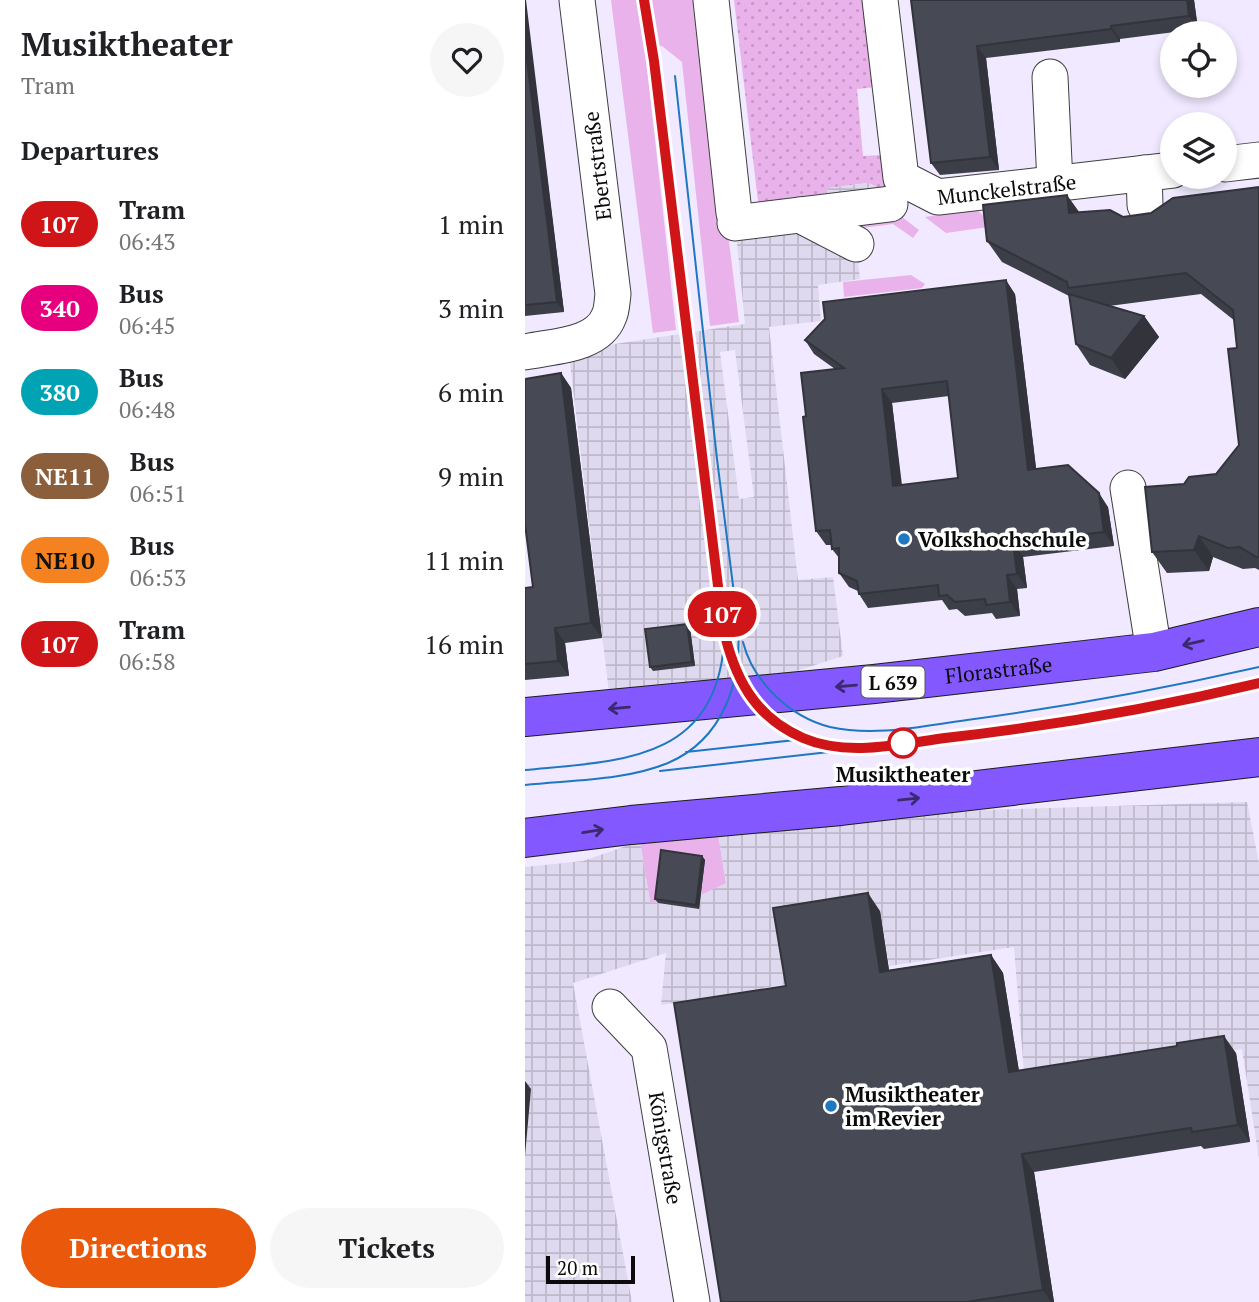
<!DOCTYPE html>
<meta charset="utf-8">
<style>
body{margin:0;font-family:"PT Serif",serif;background:#f6f6f6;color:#202124;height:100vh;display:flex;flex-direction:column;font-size:26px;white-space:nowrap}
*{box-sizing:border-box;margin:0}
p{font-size:23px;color:#757577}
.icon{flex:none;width:38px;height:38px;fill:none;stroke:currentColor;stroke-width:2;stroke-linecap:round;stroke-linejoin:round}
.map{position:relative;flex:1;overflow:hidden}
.side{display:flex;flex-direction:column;background:#fff;width:525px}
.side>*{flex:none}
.badge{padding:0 14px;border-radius:23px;font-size:24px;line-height:46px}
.buttons{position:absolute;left:635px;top:21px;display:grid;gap:14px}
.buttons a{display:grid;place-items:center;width:77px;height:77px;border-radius:50%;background:#fff;box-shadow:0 4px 10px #0003;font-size:35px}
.scale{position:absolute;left:21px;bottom:18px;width:89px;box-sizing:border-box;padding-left:7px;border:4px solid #0b0b0b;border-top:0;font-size:19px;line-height:24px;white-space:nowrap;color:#0b0b0b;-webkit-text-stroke:5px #fff;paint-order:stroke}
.map>.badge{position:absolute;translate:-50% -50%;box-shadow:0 0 0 4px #fff}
h2{padding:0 21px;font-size:26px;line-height:63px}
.round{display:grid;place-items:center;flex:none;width:74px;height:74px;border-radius:37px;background:#f6f6f6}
.head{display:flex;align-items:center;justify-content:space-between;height:119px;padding:0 21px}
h1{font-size:33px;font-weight:700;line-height:52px}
.primary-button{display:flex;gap:14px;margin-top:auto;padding:14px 21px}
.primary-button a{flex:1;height:80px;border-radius:42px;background:#ea580c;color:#fff;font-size:28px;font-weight:700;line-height:80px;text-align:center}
.primary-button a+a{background:#f6f6f6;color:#202124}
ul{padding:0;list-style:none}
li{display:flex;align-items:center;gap:21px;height:84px;padding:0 21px}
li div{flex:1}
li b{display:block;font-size:26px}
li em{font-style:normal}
li .badge{min-width:77px;font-weight:700;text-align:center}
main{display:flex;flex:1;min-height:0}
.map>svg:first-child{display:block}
</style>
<main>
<section class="side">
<div class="head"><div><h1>Musiktheater</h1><p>Tram</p></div><a class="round"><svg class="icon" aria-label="heart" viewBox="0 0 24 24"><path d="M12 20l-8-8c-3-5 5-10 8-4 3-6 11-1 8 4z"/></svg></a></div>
<h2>Departures</h2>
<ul>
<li><span class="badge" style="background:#d01519;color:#fff">107</span><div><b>Tram</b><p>06:43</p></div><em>1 min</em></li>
<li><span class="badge" style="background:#e6007e;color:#fff">340</span><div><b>Bus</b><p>06:45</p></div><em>3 min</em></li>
<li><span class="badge" style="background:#00a3b4;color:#fff">380</span><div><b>Bus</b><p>06:48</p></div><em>6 min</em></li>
<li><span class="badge" style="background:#8b5e3c;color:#fff">NE11</span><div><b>Bus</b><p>06:51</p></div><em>9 min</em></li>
<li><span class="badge" style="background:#f58220;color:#111">NE10</span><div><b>Bus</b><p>06:53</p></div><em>11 min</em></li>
<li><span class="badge" style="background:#d01519;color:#fff">107</span><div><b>Tram</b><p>06:58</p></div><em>16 min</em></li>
</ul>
<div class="primary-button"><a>Directions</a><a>Tickets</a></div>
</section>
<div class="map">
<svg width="734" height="1302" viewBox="0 0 734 1302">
<defs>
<pattern id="park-dots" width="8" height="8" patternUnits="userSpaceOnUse" patternTransform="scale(1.75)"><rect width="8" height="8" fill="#e9b2eb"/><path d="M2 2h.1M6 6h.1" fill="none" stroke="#c698c8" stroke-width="1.8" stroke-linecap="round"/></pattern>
<pattern id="plaza-grid" width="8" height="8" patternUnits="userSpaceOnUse" patternTransform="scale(1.75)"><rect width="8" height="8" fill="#ded9ee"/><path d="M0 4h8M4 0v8" fill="none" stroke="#bdb9cb"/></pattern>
</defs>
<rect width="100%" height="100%" fill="#f0e9ff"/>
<path fill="#e9b2eb" d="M86,0H174L214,322L185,326L157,62L137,46L120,48L151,330L128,333Z
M451,209L470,226L421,233L400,217Z
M369,211L394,230L388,238L368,224L329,229L316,217Z
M386,275L400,284L397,288L319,297L318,282Z
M193,833L201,884L176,895L180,860L133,903L125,902L115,841Z"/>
<path fill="url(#park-dots)" d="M209,0H342L351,87L332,89L338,156L357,155L363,186L359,190L343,183L303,188L292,205L234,210Z"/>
<path fill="url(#plaza-grid)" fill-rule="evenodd" d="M343,183L359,190L317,217L331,244L335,279L293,285L296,321L244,327L273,580L308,577L318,656L256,676L84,693L44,354L90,344L220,324L209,213L292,205L303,188ZM210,350L229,497L214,499L195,352Z
M722,802L734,863V1159L717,1049L500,1085L489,947L364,966L355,910L261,925L269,983L136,1005L141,953L48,983L107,1302H0V1156L6,1090L0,1088V867L58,861L115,841L125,902L173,909L176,895L201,883L193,833L459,810Z"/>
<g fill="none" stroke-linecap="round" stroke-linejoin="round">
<defs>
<g id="minor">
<path d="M186,0L209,213"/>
<path id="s1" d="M355,0L376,178L413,197L648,170"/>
<path d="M525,77L530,183"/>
<path d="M700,164L734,160"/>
<path d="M619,173L620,205"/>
<path d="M275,215L331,244"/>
<path d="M210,223L365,204"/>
<path d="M0,352C28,346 73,346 84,316C87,310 87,301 88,294L52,0"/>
<path d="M603,488L629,652"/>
<path id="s2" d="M85,1007L124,1048L167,1302"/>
</g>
<g id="major">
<path id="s3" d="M0,717L349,684L629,652L734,627"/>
<path d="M0,838L106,825L316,806L734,757"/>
</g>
</defs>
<use href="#minor" stroke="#3e3e3e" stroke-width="37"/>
<use href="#major" stroke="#1c1c1c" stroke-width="40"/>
<use href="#minor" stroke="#fff" stroke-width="35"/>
<use href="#major" stroke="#8359ff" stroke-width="38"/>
<path stroke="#1e78c1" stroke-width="2" d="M129,61L198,627C201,638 202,649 205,659C221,705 263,738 310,747C322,749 336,747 348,747L564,718L734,683
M218,642C228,682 265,717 305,727C350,737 397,726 442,720C540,707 637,689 734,667
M161,752L279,739
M0,770C92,761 189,763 199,644
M135,771L313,751
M0,785C46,780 99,781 143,763C199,739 217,681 213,625L192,459L150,76"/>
</g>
<path fill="#3d3f48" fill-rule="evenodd" d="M0,0L39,312L0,316Z
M386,0H669L673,29L595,39V42L461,58L474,170L415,175L406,163Z
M734,187V570L730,568L718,569L688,557L684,571L642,573L627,552L659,484L691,474L714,445L712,348L710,321L676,294L584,306L619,316L634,337L600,379L565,365L551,344L544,296L477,262L462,241L554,213L598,217L626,213Z
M490,294L511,469L583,507L589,546L498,557L502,588L492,589L495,616L471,619L467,613L440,616L432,609L424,610L417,600L343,608L334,594L333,591L324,587L314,573V558L307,549V545H301L291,531L281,416L310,369L289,354L280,340ZM424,396L433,478L377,485L367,403Z
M36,373L46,388L77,638L40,643L44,676L0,680V588L8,587Z
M165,628L170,666L128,671L125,667Z
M177,856L180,860L174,909L133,903L130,899Z
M355,911L364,970L466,955L478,973L494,1071L711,1053L725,1142L679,1149L676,1146L509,1172L529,1302H196L261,986Z"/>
<path fill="#32333b" d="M0,0H1L39,312L32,302L0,44Z
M662,0H669L673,29L664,16Z
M586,26L595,39V42L586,29Z
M452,46L461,58L474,170L465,157Z
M542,195L557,216L544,213Z
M481,280L490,294L513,484L503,470Z
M619,316L634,337L600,379L586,358Z
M36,373L46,388L77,638L66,623Z
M357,389L367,403L378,500L368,486Z
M574,493L583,507L589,546L579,532Z
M674,536L688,557L684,571L669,550Z
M488,542L498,557L502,588L492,574Z
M482,575L492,589L495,616L485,602Z
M162,624L165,628L170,666L167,662Z
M30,628L40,643L44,676L33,661Z
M177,856L180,860L174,909L171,905Z
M343,893L355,911L367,990L355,972Z
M466,955L478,973L497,1090L484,1072Z
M699,1036L711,1053L725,1142L713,1125Z
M0,1081L6,1089L0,1156Z
M497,1154L509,1172L529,1302H526L518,1290Z"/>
<path fill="#474954" stroke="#32333b" stroke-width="2" fill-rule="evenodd" d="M386,0H662L664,16L586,26V29L452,46L465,157L406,163Z
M0,44L32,302L0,305Z
M734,187V557H731L715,547L703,548L674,536L669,550L627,552L620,487L659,484L664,477L691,474L714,445L703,349L712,348L708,310L661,273L543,288L542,282L462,241L458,205L542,195L544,213L585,210L598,217L626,213L648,198Z
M481,280L503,470L543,465L574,493L579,532L488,542L492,574L482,575L485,602L461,605L460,599L430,602L422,595L414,596L413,585L334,594L332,581L314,573V548L307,549L305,530L291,531L278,417L281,416L276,373L319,368L280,340L300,319L298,302ZM422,381L433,478L368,486L357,389Z
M544,294L619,316L586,358L551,344Z
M36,373L66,623L30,628L33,661L0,664V588L8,587L0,524V379Z
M162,624L167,662L125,667L120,629Z
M136,850L177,856L171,905L130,899Z
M343,893L355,972L466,955L484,1072L652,1046V1043L699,1036L713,1125L667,1132L666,1128L497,1154L518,1290L441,1302H196L149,1003L261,986L248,908Z"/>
<defs><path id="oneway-shaft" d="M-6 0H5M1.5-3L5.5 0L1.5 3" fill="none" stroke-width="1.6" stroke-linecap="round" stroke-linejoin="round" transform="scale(1.75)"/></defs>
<g stroke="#3b2a6d">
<use href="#oneway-shaft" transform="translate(668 643) rotate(167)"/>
<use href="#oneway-shaft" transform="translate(321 686) rotate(175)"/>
<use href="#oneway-shaft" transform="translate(94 708) rotate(175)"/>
<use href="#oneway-shaft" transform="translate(384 799) rotate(-6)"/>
<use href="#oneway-shaft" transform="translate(68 831) rotate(-9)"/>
</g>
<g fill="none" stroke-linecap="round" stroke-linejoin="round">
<defs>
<path id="line" d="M119,0L129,61L198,627C209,677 229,717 278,738C322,757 375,744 420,738C526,726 630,708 734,683"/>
</defs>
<use href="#line" stroke="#fff" stroke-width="16"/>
<use href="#line" stroke="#d01519" stroke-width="10"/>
</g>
<g fill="#1e78c1" stroke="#fff" stroke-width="2.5">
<circle cx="379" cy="539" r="7"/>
<circle cx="306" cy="1106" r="7"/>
</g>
<circle fill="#fff" stroke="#d01519" stroke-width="3.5" cx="378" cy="743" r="14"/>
<g text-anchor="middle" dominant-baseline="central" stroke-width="7" stroke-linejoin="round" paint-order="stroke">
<rect fill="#fff" stroke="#545454" stroke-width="2" x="336.5" y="666.5" width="63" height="31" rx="5"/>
<g font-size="19" font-weight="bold" fill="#0b0b0b">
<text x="368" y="682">L 639</text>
</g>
<g font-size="21" fill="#0b0b0b" stroke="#fff">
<text transform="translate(72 166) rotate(-97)">Ebertstraße</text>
<text stroke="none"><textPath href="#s1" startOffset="290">Munckelstraße</textPath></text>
<text stroke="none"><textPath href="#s3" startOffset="476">Florastraße</textPath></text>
<text stroke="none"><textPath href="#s2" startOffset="158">Königstraße</textPath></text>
</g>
<g font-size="21" font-weight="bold" fill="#0b0b0b" stroke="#fff" text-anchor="start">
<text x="393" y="539">Volkshochschule</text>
<text x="320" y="1094">Musiktheater<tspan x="320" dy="24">im Revier</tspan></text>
</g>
<g font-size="21" font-weight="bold" fill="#0b0b0b" stroke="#fff">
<text x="378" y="774">Musiktheater</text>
</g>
</g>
</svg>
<div class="buttons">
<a><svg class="icon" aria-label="locate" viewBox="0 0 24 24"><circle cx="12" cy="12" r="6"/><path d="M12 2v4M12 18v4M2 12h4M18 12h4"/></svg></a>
<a><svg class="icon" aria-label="layers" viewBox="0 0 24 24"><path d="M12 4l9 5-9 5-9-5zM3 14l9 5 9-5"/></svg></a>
</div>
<div class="scale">20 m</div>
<b class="badge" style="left:197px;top:614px;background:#d01519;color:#fff">107</b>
</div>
</main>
